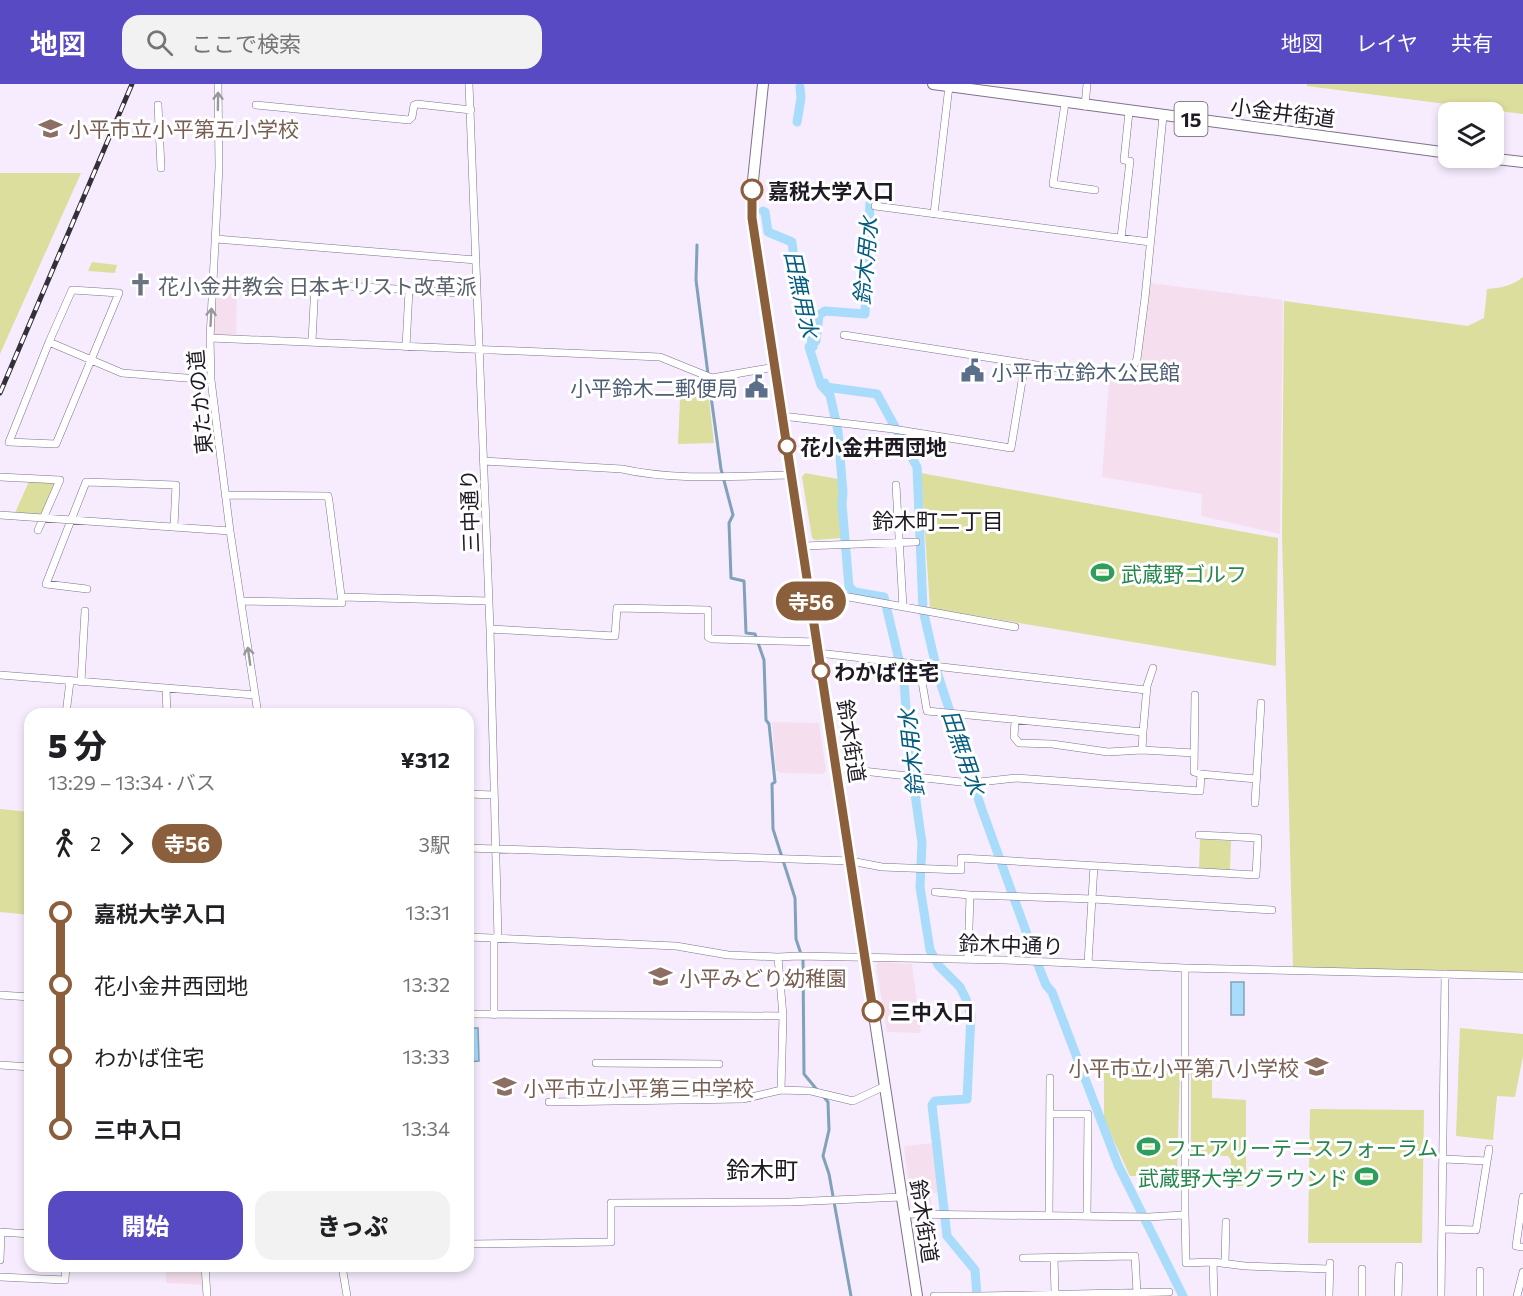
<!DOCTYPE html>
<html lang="ja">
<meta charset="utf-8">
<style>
body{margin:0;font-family:Commissioner,"Noto Sans JP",sans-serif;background:#f2f2f2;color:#202124;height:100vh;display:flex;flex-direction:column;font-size:22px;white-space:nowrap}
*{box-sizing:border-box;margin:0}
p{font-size:20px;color:#757577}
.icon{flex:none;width:33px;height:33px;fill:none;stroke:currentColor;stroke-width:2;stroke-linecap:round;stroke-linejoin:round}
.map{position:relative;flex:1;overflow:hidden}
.sheet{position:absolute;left:24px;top:624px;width:450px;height:564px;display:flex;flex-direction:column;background:#fff;border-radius:18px;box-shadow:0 3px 9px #0003}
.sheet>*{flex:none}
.badge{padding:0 12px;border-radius:20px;font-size:21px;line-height:39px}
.fabs{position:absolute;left:1438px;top:18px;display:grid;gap:12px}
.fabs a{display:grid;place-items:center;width:66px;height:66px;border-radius:12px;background:#fff;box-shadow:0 3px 9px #0003;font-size:30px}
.map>.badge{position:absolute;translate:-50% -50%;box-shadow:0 0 0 3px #fff}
.legs{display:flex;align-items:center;gap:9px;height:66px;padding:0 24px;font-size:20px}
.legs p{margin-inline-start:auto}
.headline{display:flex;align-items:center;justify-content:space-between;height:102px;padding:0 24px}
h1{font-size:33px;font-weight:800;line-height:45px}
.cta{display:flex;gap:12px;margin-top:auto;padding:12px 24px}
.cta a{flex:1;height:69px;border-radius:18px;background:#584ac2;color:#fff;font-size:24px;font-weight:800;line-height:69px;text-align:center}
.cta a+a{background:#f2f2f2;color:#202124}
ul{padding:0 24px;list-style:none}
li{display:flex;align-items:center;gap:21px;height:72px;font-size:22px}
li i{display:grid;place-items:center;width:9px;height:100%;margin:0 8px;background:currentColor}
li i::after{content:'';width:15px;height:15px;margin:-8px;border:4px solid;border-radius:50%;background:#fff}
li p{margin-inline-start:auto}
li:first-child i{background:linear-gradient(#0000 50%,currentColor 0)}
li:last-child i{background:linear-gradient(currentColor 50%,#0000 0)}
header{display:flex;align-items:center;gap:36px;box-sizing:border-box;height:84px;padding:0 30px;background:#584ac2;color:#fff}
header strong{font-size:28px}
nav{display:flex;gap:33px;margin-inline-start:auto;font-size:21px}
.search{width:420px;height:54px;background:#f2f2f2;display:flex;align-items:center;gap:15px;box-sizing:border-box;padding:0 21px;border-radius:18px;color:#757577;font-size:22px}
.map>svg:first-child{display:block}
</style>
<header>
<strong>地図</strong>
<div class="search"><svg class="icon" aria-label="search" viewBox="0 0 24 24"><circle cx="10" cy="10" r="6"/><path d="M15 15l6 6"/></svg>ここで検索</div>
<nav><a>地図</a><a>レイヤ</a><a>共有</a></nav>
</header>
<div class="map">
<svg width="1523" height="1212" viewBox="0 0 1523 1212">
<rect width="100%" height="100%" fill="#f6ecfe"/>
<path fill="#f5dfee" d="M1150,199L1283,216L1280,450L1201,432L1202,410L1102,393L1109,297L1120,295L1136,297L1141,274Z
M215,203L237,204L236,252L215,251L212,248Z
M772,638L819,639L826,687L823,690L780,689L776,686Z
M878,878L912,880L921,949L887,948L876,882Z
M934,1059L940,1108L930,1110L932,1126H917L912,1120L904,1064L905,1062Z
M166,1182H200L202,1201L166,1199Z"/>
<path fill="#dbde9d" d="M1307,0H1523V30L1307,2Z
M0,89H81L0,270Z
M92,178L117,181L115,189L88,187Z
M1523,193V890L1293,884L1282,451L1284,217L1468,242L1484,234L1487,205C1500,204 1512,202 1523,193Z
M681,293L707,299L714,359L678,360Z
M805,389L838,395L842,454L815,456L812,454L802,393Z
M921,389L1278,454L1276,582L930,524Z
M30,395L60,396L44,434L14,431Z
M0,725L30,728V831L0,828Z
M1200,755L1231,757L1230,786L1199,785Z
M1460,944L1523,950V972L1515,1013L1497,1012L1493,1056L1456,1052Z
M1104,984H1180L1177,1092H1130L1104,1035Z
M1212,988V1014L1246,1016V1102H1231V1076L1228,1072L1191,1070V989Z
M1310,1025L1424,1026L1422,1159H1308Z"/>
<path fill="#a8dcfa" stroke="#7fa2ba" stroke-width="1.5" d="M1231,898H1244V931H1231Z
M468,944H478L479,977L468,978Z"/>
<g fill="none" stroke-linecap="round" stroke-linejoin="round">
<path stroke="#7fa2ba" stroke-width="3" d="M697,161L696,196L709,298L721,385L733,431L729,439L731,494L744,497L746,549L755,550L764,576L766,636L769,640L775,698L772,700L773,745L795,814L796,855L803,876L804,990L818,1007
M823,1012L828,1018L829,1046L823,1072L829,1090L851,1212"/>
<path stroke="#a8dcfa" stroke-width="9" d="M797,38L801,14L800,3
M870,119L865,230L825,227L819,231L816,257L809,263L821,301L830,311L838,347L843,409L842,420L849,503L855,508L884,513L904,597L909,668L922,759L920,803L930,866L939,882L960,903L966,915L971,931L967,1015L935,1017L932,1021L947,1152L975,1186L977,1212
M763,127L765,128L768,148L792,158L798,213L807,223V238L813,263
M825,299L826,303L877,310L917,383L923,526L938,591L981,723L1040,886L1046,901L1052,908L1118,1081L1183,1212"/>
<defs>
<path id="minor" d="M218,0L219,83L210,254L211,296L230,447L258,630
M469,0L490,545L498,854
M1065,19L1053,100L1095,106
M158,21L161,84
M256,21L409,36L412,33L414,21L417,20L471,26
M1085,22L1087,0
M875,122L1150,158
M934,130L949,2
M1121,154L1130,77L1124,76L1129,28
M216,155L476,176
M72,206L119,209L56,360L9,358L49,258Z
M844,251L1107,292L1121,291L1131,287L1137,275L1145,214L1163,32
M210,254L660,273L712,294L775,283
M312,257L315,200L477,210
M49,258L122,289L211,296
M406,263L409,206
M782,332L893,345L1011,364L1025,279
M483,377L622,385C674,397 738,392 791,391
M0,393L60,396L38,446
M896,401L903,523
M225,411L328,412L329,417L342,519L241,517
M0,431L230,447
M803,462L916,458
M87,505L46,500L86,398L176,401L174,442
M810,506L1015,543
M342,513L489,517
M490,545L615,552L617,524L708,526V553L712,555L817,558
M818,569L1146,606
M919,580L927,627L1143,648L1147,602L1153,584
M0,591L255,611
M81,598L85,527
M166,605L167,630
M66,630L70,597
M1015,637L1014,653L1019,659L1052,660L1108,668L1142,666
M1143,648L1142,666L1194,669
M836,684L970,699L1016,694L1200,707L1201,690L1194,688L1195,611
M1201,690L1256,695
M468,710L494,711
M1255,719L1261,619
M468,764L851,777L882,783L961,786V774L1256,791L1258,754L1199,751
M935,808L970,811L968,875
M970,811L1093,815L1272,826
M468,853L676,862L728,871L778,873L798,872L1004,876L1185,884L1523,892
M778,873L783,932L781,1006
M1088,879L1094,782
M0,911L30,913
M468,930L783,932
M494,931V854
M596,979L719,980
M0,981L30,983
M549,1018L743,1015L781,1006L811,1007L853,1017L885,1002
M1050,1030H1088L1087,1132
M1444,1075L1487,1077
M1523,1113L1516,1162L1523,1163
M468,1122L469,1160
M1185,1128L1186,1179L1213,1178L1245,1182L1329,1185
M904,1130L1149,1133L1183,1131L1185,1128V884
M1049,1131L1050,994
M1443,1145L1476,1146L1489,1065
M0,1148L30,1150
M468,1160L611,1158V1119L790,1118L901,1113
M1023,1174L1135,1172L1137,1209
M1054,1174L1055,1210
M0,1176L1,1148
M1213,1178L1214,1212
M1225,1178L1226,1138
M205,1182L207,1212
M342,1182L347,1212
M0,1193L65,1196L66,1182
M934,1212H979
M980,1212L1169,1208
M1329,1212L1330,1179
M1362,1212V1185
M1398,1212L1399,1182
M1441,1212L1445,890
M1480,1212V1187
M1517,1212L1523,1188"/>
<path id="secondary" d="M763,0L752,106V134L917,1212"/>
<path id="primary" d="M933,0L1449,69
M1487,74L1523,78"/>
</defs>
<use href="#minor" stroke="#7f718b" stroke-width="8"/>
<use href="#secondary" stroke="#7f718b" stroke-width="12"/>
<use href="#primary" stroke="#7f718b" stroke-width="12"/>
<use href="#minor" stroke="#fff" stroke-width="7"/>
<use href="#secondary" stroke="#fff" stroke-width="10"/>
<use href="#primary" stroke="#fff" stroke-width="10"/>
<defs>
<path id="rail" d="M0,309L132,0"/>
</defs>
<use href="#rail" stroke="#352f39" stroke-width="5"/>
<use href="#rail" stroke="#fff" stroke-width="3" stroke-dasharray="9" stroke-linecap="butt"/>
</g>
<defs><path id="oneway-shaft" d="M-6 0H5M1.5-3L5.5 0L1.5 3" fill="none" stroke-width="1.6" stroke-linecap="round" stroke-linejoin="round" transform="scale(1.5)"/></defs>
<g stroke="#9a989c">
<use href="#oneway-shaft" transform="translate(218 17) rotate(-89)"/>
<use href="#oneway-shaft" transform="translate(211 233) rotate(-87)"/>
<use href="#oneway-shaft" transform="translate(249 572) rotate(-98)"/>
</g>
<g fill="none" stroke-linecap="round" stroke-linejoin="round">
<defs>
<path id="line-1" d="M752,106V134L873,927"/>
</defs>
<use href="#line-1" stroke="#fff" stroke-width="14"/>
<use href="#line-1" stroke="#8b5e3c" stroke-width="9"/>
</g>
<defs>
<symbol id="school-bare" viewBox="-9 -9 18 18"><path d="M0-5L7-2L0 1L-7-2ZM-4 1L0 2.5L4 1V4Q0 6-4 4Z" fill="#8d6e63" stroke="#fff" stroke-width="2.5" paint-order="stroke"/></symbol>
<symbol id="church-bare" viewBox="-9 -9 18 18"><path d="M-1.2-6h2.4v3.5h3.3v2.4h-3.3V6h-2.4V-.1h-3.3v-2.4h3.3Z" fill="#6b7280" stroke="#fff" stroke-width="2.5" paint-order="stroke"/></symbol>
<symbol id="civic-bare" viewBox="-9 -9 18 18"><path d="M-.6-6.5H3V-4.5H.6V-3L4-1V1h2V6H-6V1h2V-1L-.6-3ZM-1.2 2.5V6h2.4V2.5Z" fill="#5c6f8a" stroke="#fff" stroke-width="2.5" paint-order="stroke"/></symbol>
<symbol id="stadium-bare" viewBox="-9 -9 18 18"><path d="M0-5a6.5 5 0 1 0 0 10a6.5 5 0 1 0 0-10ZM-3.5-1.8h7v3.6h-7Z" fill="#2e9e5b" stroke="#fff" stroke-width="2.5" paint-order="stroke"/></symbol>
</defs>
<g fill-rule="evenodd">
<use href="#school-bare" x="34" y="28" width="33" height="33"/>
<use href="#church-bare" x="124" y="184" width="33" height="33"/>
<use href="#civic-bare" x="956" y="270" width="33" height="33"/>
<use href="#civic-bare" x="740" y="286" width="33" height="33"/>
<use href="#stadium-bare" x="1086" y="472" width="33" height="33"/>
<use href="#school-bare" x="644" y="876" width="33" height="33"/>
<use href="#school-bare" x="1300" y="966" width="33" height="33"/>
<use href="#school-bare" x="488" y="986" width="33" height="33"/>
<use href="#stadium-bare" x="1132" y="1046" width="33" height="33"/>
<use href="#stadium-bare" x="1350" y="1076" width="33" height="33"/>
</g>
<g fill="#fff" stroke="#8b5e3c" stroke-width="3">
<circle cx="752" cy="106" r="10"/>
<circle cx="787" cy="362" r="8"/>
<circle cx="821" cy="587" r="8"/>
<circle cx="873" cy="927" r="10"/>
</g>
<g text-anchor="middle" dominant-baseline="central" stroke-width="6" stroke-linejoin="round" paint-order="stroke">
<rect fill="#fff" stroke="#625e65" stroke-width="1.5" x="1174.5" y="18" width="33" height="34" rx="4.5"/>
<g font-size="20" font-weight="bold" fill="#1f1923">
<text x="1191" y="35">15</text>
</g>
<g font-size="21" fill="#1f1923" stroke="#fff">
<text transform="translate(1283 28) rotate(7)">小金井街道</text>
<text transform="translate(199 318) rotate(-95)">東たかの道</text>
<text transform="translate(469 427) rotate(-92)">三中通り</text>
<text transform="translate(852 657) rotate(81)">鈴木街道</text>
<text transform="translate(1011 860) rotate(2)">鈴木中通り</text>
<text transform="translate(925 1137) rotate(81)">鈴木街道</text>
</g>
<g font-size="21" fill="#785e54" stroke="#fff" text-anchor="start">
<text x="68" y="44">小平市立小平第五小学校</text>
<text x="679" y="893">小平みどり幼稚園</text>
<text x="1299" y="983" text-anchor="end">小平市立小平第八小学校</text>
<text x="523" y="1003">小平市立小平第三中学校</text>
</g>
<g font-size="21" font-weight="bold" fill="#1f1923" stroke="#fff" text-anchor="start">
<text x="768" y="106">嘉税大学入口</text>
<text x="800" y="362">花小金井西団地</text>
<text x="834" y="587">わかば住宅</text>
<text x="890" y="927">三中入口</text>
</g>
<g font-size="21" fill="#5b616d" stroke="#fff" text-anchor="start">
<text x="158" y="201">花小金井教会 日本キリスト改革派</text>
</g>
<g font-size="21" fill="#4e5e75" stroke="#fff" text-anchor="start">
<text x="991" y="287">小平市立鈴木公民館</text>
<text x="738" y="303" text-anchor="end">小平鈴木二郵便局</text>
</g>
<g font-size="21" fill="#27864d" stroke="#fff" text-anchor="start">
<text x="1121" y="489">武蔵野ゴルフ</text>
<text x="1166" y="1063">フェアリーテニスフォーラム</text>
<text x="1348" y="1093" text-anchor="end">武蔵野大学グラウンド</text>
</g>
<g font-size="22" font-style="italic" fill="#045d80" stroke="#fff">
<text transform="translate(865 177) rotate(-85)">鈴木用水</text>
<text transform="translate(802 210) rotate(78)">田無用水</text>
<text transform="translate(964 668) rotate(71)">田無用水</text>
<text transform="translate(911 669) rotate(-96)">鈴木用水</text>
</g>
<g font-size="22" fill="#1f1923" stroke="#fff">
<text x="938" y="436">鈴木町二丁目</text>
</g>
<g font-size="24" fill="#1f1923" stroke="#fff">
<text x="762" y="1085">鈴木町</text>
</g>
</g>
</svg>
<div class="fabs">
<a><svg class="icon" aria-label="layers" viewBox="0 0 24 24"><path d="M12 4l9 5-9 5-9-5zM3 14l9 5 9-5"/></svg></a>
</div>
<b class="badge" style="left:811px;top:517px;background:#8b5e3c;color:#fff">寺56</b>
<section class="sheet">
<div class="headline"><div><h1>5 分</h1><p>13:29 – 13:34 · バス</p></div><b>¥312</b></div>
<div class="legs"><svg class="icon" aria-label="walk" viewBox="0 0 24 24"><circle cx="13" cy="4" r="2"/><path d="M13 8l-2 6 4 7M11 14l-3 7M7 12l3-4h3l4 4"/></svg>2<svg class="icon" aria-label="forward" viewBox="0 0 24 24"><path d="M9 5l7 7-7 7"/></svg><b class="badge" style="background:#8b5e3c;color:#fff">寺56</b><p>3駅</p></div>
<ul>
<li><i style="color:#8b5e3c"></i><b>嘉税大学入口</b><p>13:31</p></li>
<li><i style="color:#8b5e3c"></i><span>花小金井西団地</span><p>13:32</p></li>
<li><i style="color:#8b5e3c"></i><span>わかば住宅</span><p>13:33</p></li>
<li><i style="color:#8b5e3c"></i><b>三中入口</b><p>13:34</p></li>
</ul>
<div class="cta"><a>開始</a><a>きっぷ</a></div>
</section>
</div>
